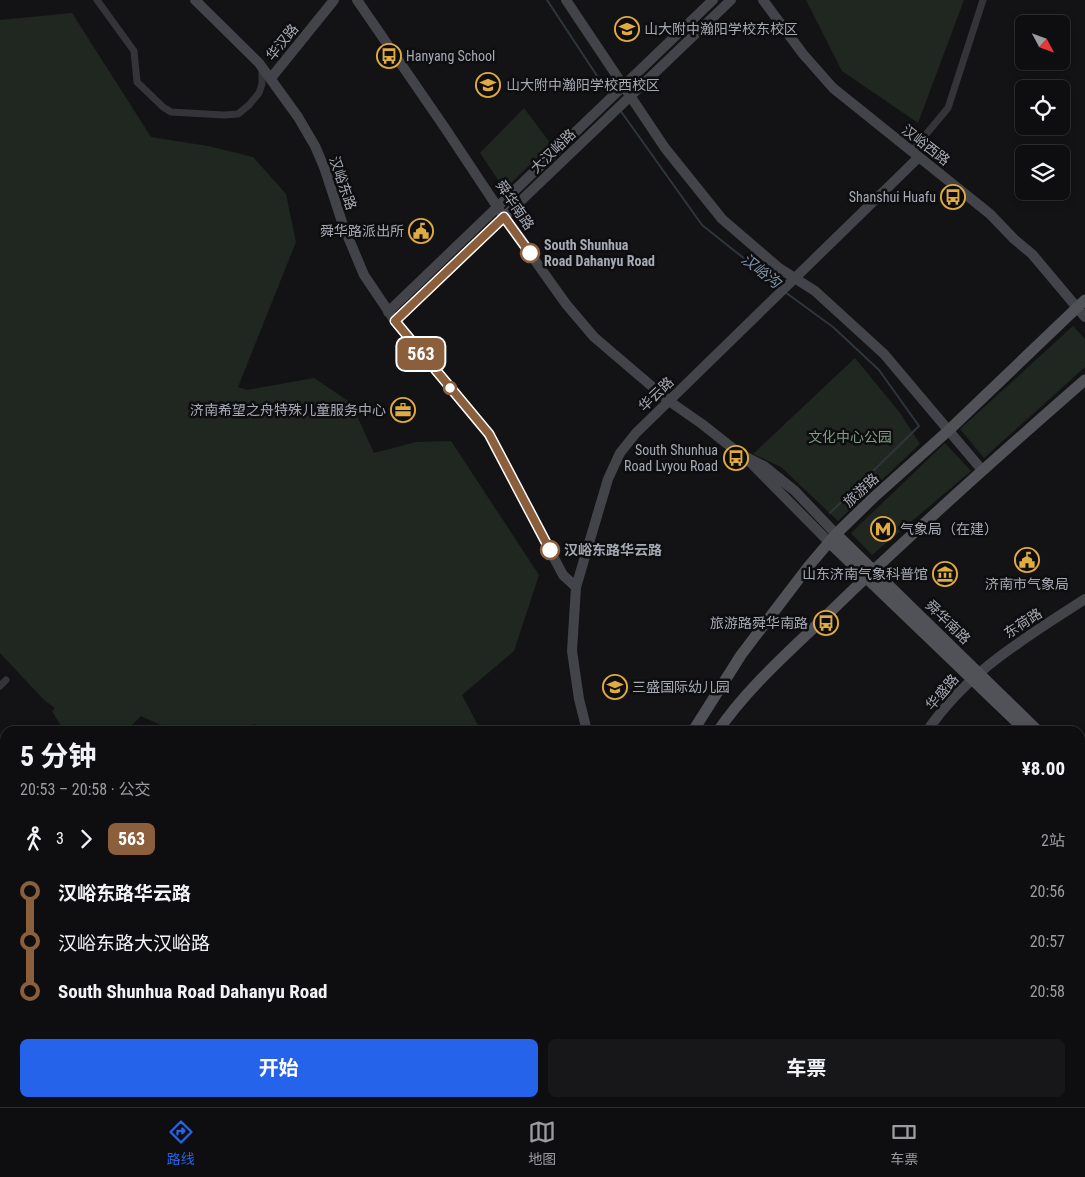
<!DOCTYPE html>
<html lang="zh">
<meta charset="utf-8">
<style>
body{margin:0;font-family:"Roboto Condensed","Noto Sans SC",sans-serif;background:#171719;color:#f1f3f6;height:100vh;display:flex;flex-direction:column;font-size:19px;white-space:nowrap}
*{box-sizing:border-box;margin:0}
p{font-size:16px;color:#9b9c9f}
.icon{flex:none;width:28px;height:28px;fill:none;stroke:currentColor;stroke-width:2;stroke-linecap:round;stroke-linejoin:round}
.map{position:relative;flex:1;overflow:hidden}
.drawer{position:absolute;left:0px;top:726px;width:1085px;height:381px;display:flex;flex-direction:column;background:#0e0e10;border-radius:15px 15px 0 0;box-shadow:0 2px 8px #0003,0 0 0 1px #2e2e30}
.drawer>*{flex:none}
.badge{padding:0 10px;border-radius:8px;font-size:18px;line-height:32px}
.needle{width:32px;rotate:131deg}
.buttons{position:absolute;left:1015px;top:15px;display:grid;gap:10px}
.buttons a{display:grid;place-items:center;width:55px;height:55px;border-radius:8px;background:#0e0e10;box-shadow:0 2px 8px #0003,0 0 0 1px #2e2e30;font-size:25px}
.map>.badge{position:absolute;translate:-50% -50%;box-shadow:0 0 0 2px #fff}
.legs{display:flex;align-items:center;gap:8px;height:55px;padding:0 20px;font-size:16px}
.legs p{margin-inline-start:auto}
.overview{display:flex;align-items:center;justify-content:space-between;height:85px;padding:0 20px}
h1{font-size:28px;font-weight:700;line-height:38px}
.primary-button{display:flex;gap:10px;margin-top:auto;padding:10px 20px}
.primary-button a{flex:1;height:58px;border-radius:8px;background:#2563eb;color:#fff;font-size:20px;font-weight:700;line-height:58px;text-align:center}
.primary-button a+a{background:#171719;color:#f1f3f6}
ul{padding:0 20px;list-style:none}
li{display:flex;align-items:center;gap:18px;height:50px;font-size:19px}
li i{display:grid;place-items:center;width:8px;height:100%;margin:0 6px;background:currentColor}
li i::after{content:'';width:12px;height:12px;margin:-6px;border:4px solid;border-radius:50%;background:#0e0e10}
li p{margin-inline-start:auto}
li:first-child i{background:linear-gradient(#0000 50%,currentColor 0)}
li:last-child i{background:linear-gradient(currentColor 50%,#0000 0)}
.tabs{display:flex;justify-content:space-around;align-items:center;height:70px;border-top:1px solid #2e2e30;background:#0e0e10;font-size:14px;color:#9b9c9f}
.tabs a{display:grid;justify-items:center;gap:2px}
.tabs .on{color:#2563eb}
.map>svg:first-child{display:block}
</style>
<div class="map">
<svg width="1085" height="1107" viewBox="0 0 1085 1107">
<rect width="100%" height="100%" fill="#131315"/>
<path fill="#202721" d="M806,0H964L918,123L842,71Z
M72,13L151,137L208,146L253,157L286,194L296,242L238,387L247,390L314,378L351,403L374,453L416,442L451,441L539,575L514,651L462,695L481,731H260L255,724L232,731H174L141,716L126,731H64L52,711L55,708L44,700L0,653V20Z
M524,108L551,144L509,185L503,187L480,153Z
M1073,326L1085,339V367L984,458L960,429Z
M855,358L900,413L920,444L838,521L781,467L753,454Z
M945,443L971,471L872,555L851,533Z"/>
<g fill="none" stroke-linecap="round" stroke-linejoin="round">
<path stroke="#2e363c" stroke-width="2" d="M547,0L609,94
M620,110L702,225L780,287
M785,292L833,327L879,370L919,426L830,513"/>
<path stroke="#353539" stroke-width="7" d="M97,0L134,51L137,82L163,107L171,112L224,115L238,114L249,105L259,93L262,84V68
M912,151L948,108L983,0
M0,686L6,680
M0,939L5,934
M927,1102L934,1107
M116,1107L120,1102"/>
<path stroke="#434449" stroke-width="10" d="M195,0L259,63L298,117L315,146L324,167L343,225L364,275L395,321L489,435L563,575L576,587
M357,0L445,128L504,217L566,304L594,337L669,401L702,424L740,454L764,466L795,491L836,534
M566,0L665,148L722,219L779,268L815,291L884,354L982,470
M763,0L803,54L833,88L990,214L1014,239L1032,254L1085,317
M271,78L334,0
M388,312L713,0
M395,321L731,0
M748,460L829,542
M587,731L579,699L572,651L576,587L608,479L620,453L636,433L919,157
M927,731C969,670 1024,639 1085,599
M0,878L5,886
M1080,1070L1085,1073
M374,1102L383,1107
M778,1102L786,1107
M456,1107L457,1102
M747,1107L749,1102"/>
<path stroke="#515258" stroke-width="11" d="M836,534L1038,731
M829,542L1026,731
M693,731L741,655L808,567L836,534L873,498L949,430L1085,300
M718,731C747,688 790,651 827,615C910,534 998,456 1085,380
M1080,773L1085,778
M1080,784L1085,789
M0,1066L5,1071
M0,1090L5,1094
M14,1102L19,1107
M39,1102L44,1107
M549,1107L551,1102
M560,1107L562,1102"/>
</g>
<g fill="none" stroke-linecap="round" stroke-linejoin="round">
<defs>
<path id="line-1" d="M530,253L504,217L395,321L489,434L550,550"/>
</defs>
<use href="#line-1" stroke="#fff" stroke-width="11"/>
<use href="#line-1" stroke="#8b5e3c" stroke-width="8"/>
</g>
<defs>
<symbol id="school-ring" viewBox="-11 -11 22 22"><circle r="9.5" fill="#0e0e10" stroke="#e0ab40" stroke-width="1.5"/><path d="M0-5L7-2L0 1L-7-2ZM-4 1L0 2.5L4 1V4Q0 6-4 4Z" fill="#e0ab40"/></symbol>
<symbol id="bus-ring" viewBox="-11 -11 22 22"><circle r="9.5" fill="#0e0e10" stroke="#e0ab40" stroke-width="1.5"/><path d="M-5-6H5V4H4V6H2V4H-2V6H-4V4H-5ZM-3.5-4V0h7V-4ZM-3.5 1.2v1.5H-2V1.2ZM2 1.2v1.5H3.5V1.2Z" fill="#e0ab40"/></symbol>
<symbol id="civic-ring" viewBox="-11 -11 22 22"><circle r="9.5" fill="#0e0e10" stroke="#e0ab40" stroke-width="1.5"/><path d="M-.6-6.5H3V-4.5H.6V-3L4-1V1h2V6H-6V1h2V-1L-.6-3ZM-1.2 2.5V6h2.4V2.5Z" fill="#e0ab40"/></symbol>
<symbol id="office-ring" viewBox="-11 -11 22 22"><circle r="9.5" fill="#0e0e10" stroke="#e0ab40" stroke-width="1.5"/><path d="M-6-3h4V-5.5h4V-3h4V5H-6ZM-1-4.5V-3h2v-1.5ZM-6 0V1H6V0Z" fill="#e0ab40"/></symbol>
<symbol id="metro-ring" viewBox="-11 -11 22 22"><circle r="9.5" fill="#0e0e10" stroke="#e0ab40" stroke-width="1.5"/><path d="M-5.5 5V-5H-3L0 0L3-5H5.5V5H3V-.5L0 4L-3-.5V5Z" fill="#e0ab40"/></symbol>
<symbol id="museum-ring" viewBox="-11 -11 22 22"><circle r="9.5" fill="#0e0e10" stroke="#e0ab40" stroke-width="1.5"/><path d="M0-6L6-3V-2H-6V-3ZM-5-1h2V3h-2ZM-1-1h2V3h-2ZM3-1h2V3H3ZM-6 4H6V6H-6Z" fill="#e0ab40"/></symbol>
</defs>
<g fill-rule="evenodd">
<use href="#school-ring" x="613" y="15" width="28" height="28"/>
<use href="#bus-ring" x="375" y="42" width="28" height="28"/>
<use href="#school-ring" x="474" y="71" width="28" height="28"/>
<use href="#bus-ring" x="939" y="183" width="28" height="28"/>
<use href="#civic-ring" x="407" y="217" width="28" height="28"/>
<use href="#office-ring" x="389" y="396" width="28" height="28"/>
<use href="#bus-ring" x="722" y="444" width="28" height="28"/>
<use href="#metro-ring" x="869" y="515" width="28" height="28"/>
<use href="#civic-ring" x="1013" y="546" width="28" height="28"/>
<use href="#museum-ring" x="931" y="560" width="28" height="28"/>
<use href="#bus-ring" x="812" y="609" width="28" height="28"/>
<use href="#school-ring" x="601" y="673" width="28" height="28"/>
</g>
<g fill="#fff" stroke="#8b5e3c" stroke-width="2.5">
<circle cx="530" cy="253" r="9"/>
<circle cx="450" cy="388" r="6"/>
<circle cx="550" cy="550" r="9"/>
</g>
<g text-anchor="middle" dominant-baseline="central" stroke-width="5" stroke-linejoin="round" paint-order="stroke">
<g font-size="14" fill="#a6aab4" stroke="#0e0e10" text-anchor="end">
<text x="644" y="29" text-anchor="start">山大附中瀚阳学校东校区</text>
<text x="406" y="56" text-anchor="start">Hanyang School</text>
<text x="506" y="85" text-anchor="start">山大附中瀚阳学校西校区</text>
<text x="936" y="197">Shanshui Huafu</text>
<text x="404" y="231">舜华路派出所</text>
<text x="386" y="410">济南希望之舟特殊儿童服务中心</text>
<text x="718" y="450">South Shunhua<tspan x="718" dy="16">Road Lvyou Road</tspan></text>
<text x="900" y="529" text-anchor="start">气象局（在建）</text>
<text x="928" y="574">山东济南气象科普馆</text>
<text x="1027" y="584" text-anchor="middle">济南市气象局</text>
<text x="808" y="623">旅游路舜华南路</text>
<text x="632" y="687" text-anchor="start">三盛国际幼儿园</text>
</g>
<g font-size="14" fill="#a6aab4" stroke="#0e0e10">
<text transform="translate(282 42) rotate(-51)">华汉路</text>
<text transform="translate(926 145) rotate(38)">汉峪西路</text>
<text transform="translate(553 151) rotate(-44)">大汉峪路</text>
<text transform="translate(343 183) rotate(71)">汉峪东路</text>
<text transform="translate(515 205) rotate(56)">舜华南路</text>
<text transform="translate(656 394) rotate(-44)">华云路</text>
<text transform="translate(861 490) rotate(-43)">旅游路</text>
<text transform="translate(948 622) rotate(44)">舜华南路</text>
<text transform="translate(1023 623) rotate(-33)">东荷路</text>
<text transform="translate(942 692) rotate(-49)">华盛路</text>
</g>
<g font-size="14" font-weight="bold" fill="#a6aab4" stroke="#0e0e10" text-anchor="start">
<text x="544" y="245">South Shunhua<tspan x="544" dy="16">Road Dahanyu Road</tspan></text>
<text x="564" y="550">汉峪东路华云路</text>
</g>
<g font-size="14" fill="#7f9d81" stroke="#0e0e10">
<text x="850" y="437">文化中心公园</text>
</g>
<g font-size="15" font-style="italic" fill="#8097ac" stroke="#0e0e10">
<text transform="translate(761 271) rotate(38)">汉峪沟</text>
</g>
</g>
</svg>
<div class="buttons">
<a><svg class="needle" viewBox="-14 -14 28 28"><path d="M0-13l5 13h-10z" fill="#e53935"/><path d="M0 13l5-13h-10z" fill="#9b9c9f"/></svg></a>
<a><svg class="icon" aria-label="locate" viewBox="0 0 24 24"><circle cx="12" cy="12" r="6"/><path d="M12 2v4M12 18v4M2 12h4M18 12h4"/></svg></a>
<a><svg class="icon" aria-label="layers" viewBox="0 0 24 24"><path d="M12 4l9 5-9 5-9-5zM3 14l9 5 9-5"/></svg></a>
</div>
<b class="badge" style="left:421px;top:354px;background:#8b5e3c;color:#fff">563</b>
<section class="drawer">
<div class="overview"><div><h1>5 分钟</h1><p>20:53 – 20:58 · 公交</p></div><b>¥8.00</b></div>
<div class="legs"><svg class="icon" aria-label="walk" viewBox="0 0 24 24"><circle cx="13" cy="4" r="2"/><path d="M13 8l-2 6 4 7M11 14l-3 7M7 12l3-4h3l4 4"/></svg>3<svg class="icon" aria-label="forward" viewBox="0 0 24 24"><path d="M9 5l7 7-7 7"/></svg><b class="badge" style="background:#8b5e3c;color:#fff">563</b><p>2站</p></div>
<ul>
<li><i style="color:#8b5e3c"></i><b>汉峪东路华云路</b><p>20:56</p></li>
<li><i style="color:#8b5e3c"></i><span>汉峪东路大汉峪路</span><p>20:57</p></li>
<li><i style="color:#8b5e3c"></i><b>South Shunhua Road Dahanyu Road</b><p>20:58</p></li>
</ul>
<div class="primary-button"><a>开始</a><a>车票</a></div>
</section>
</div>
<nav class="tabs">
<a class="on"><svg class="icon" aria-label="directions" viewBox="0 0 24 24"><path d="M12 3l9 9-9 9-9-9zM9 14v-3h6M13 9l2 2-2 2"/></svg>路线</a>
<a><svg class="icon" aria-label="map" viewBox="0 0 24 24"><path d="M3 6l6-2 6 2 6-2v14l-6 2-6-2-6 2zM9 4v14M15 6v14"/></svg>地图</a>
<a><svg class="icon" aria-label="tickets" viewBox="0 0 24 24"><path d="M3 7h18v10H3zM15 7v10"/></svg>车票</a>
</nav>
